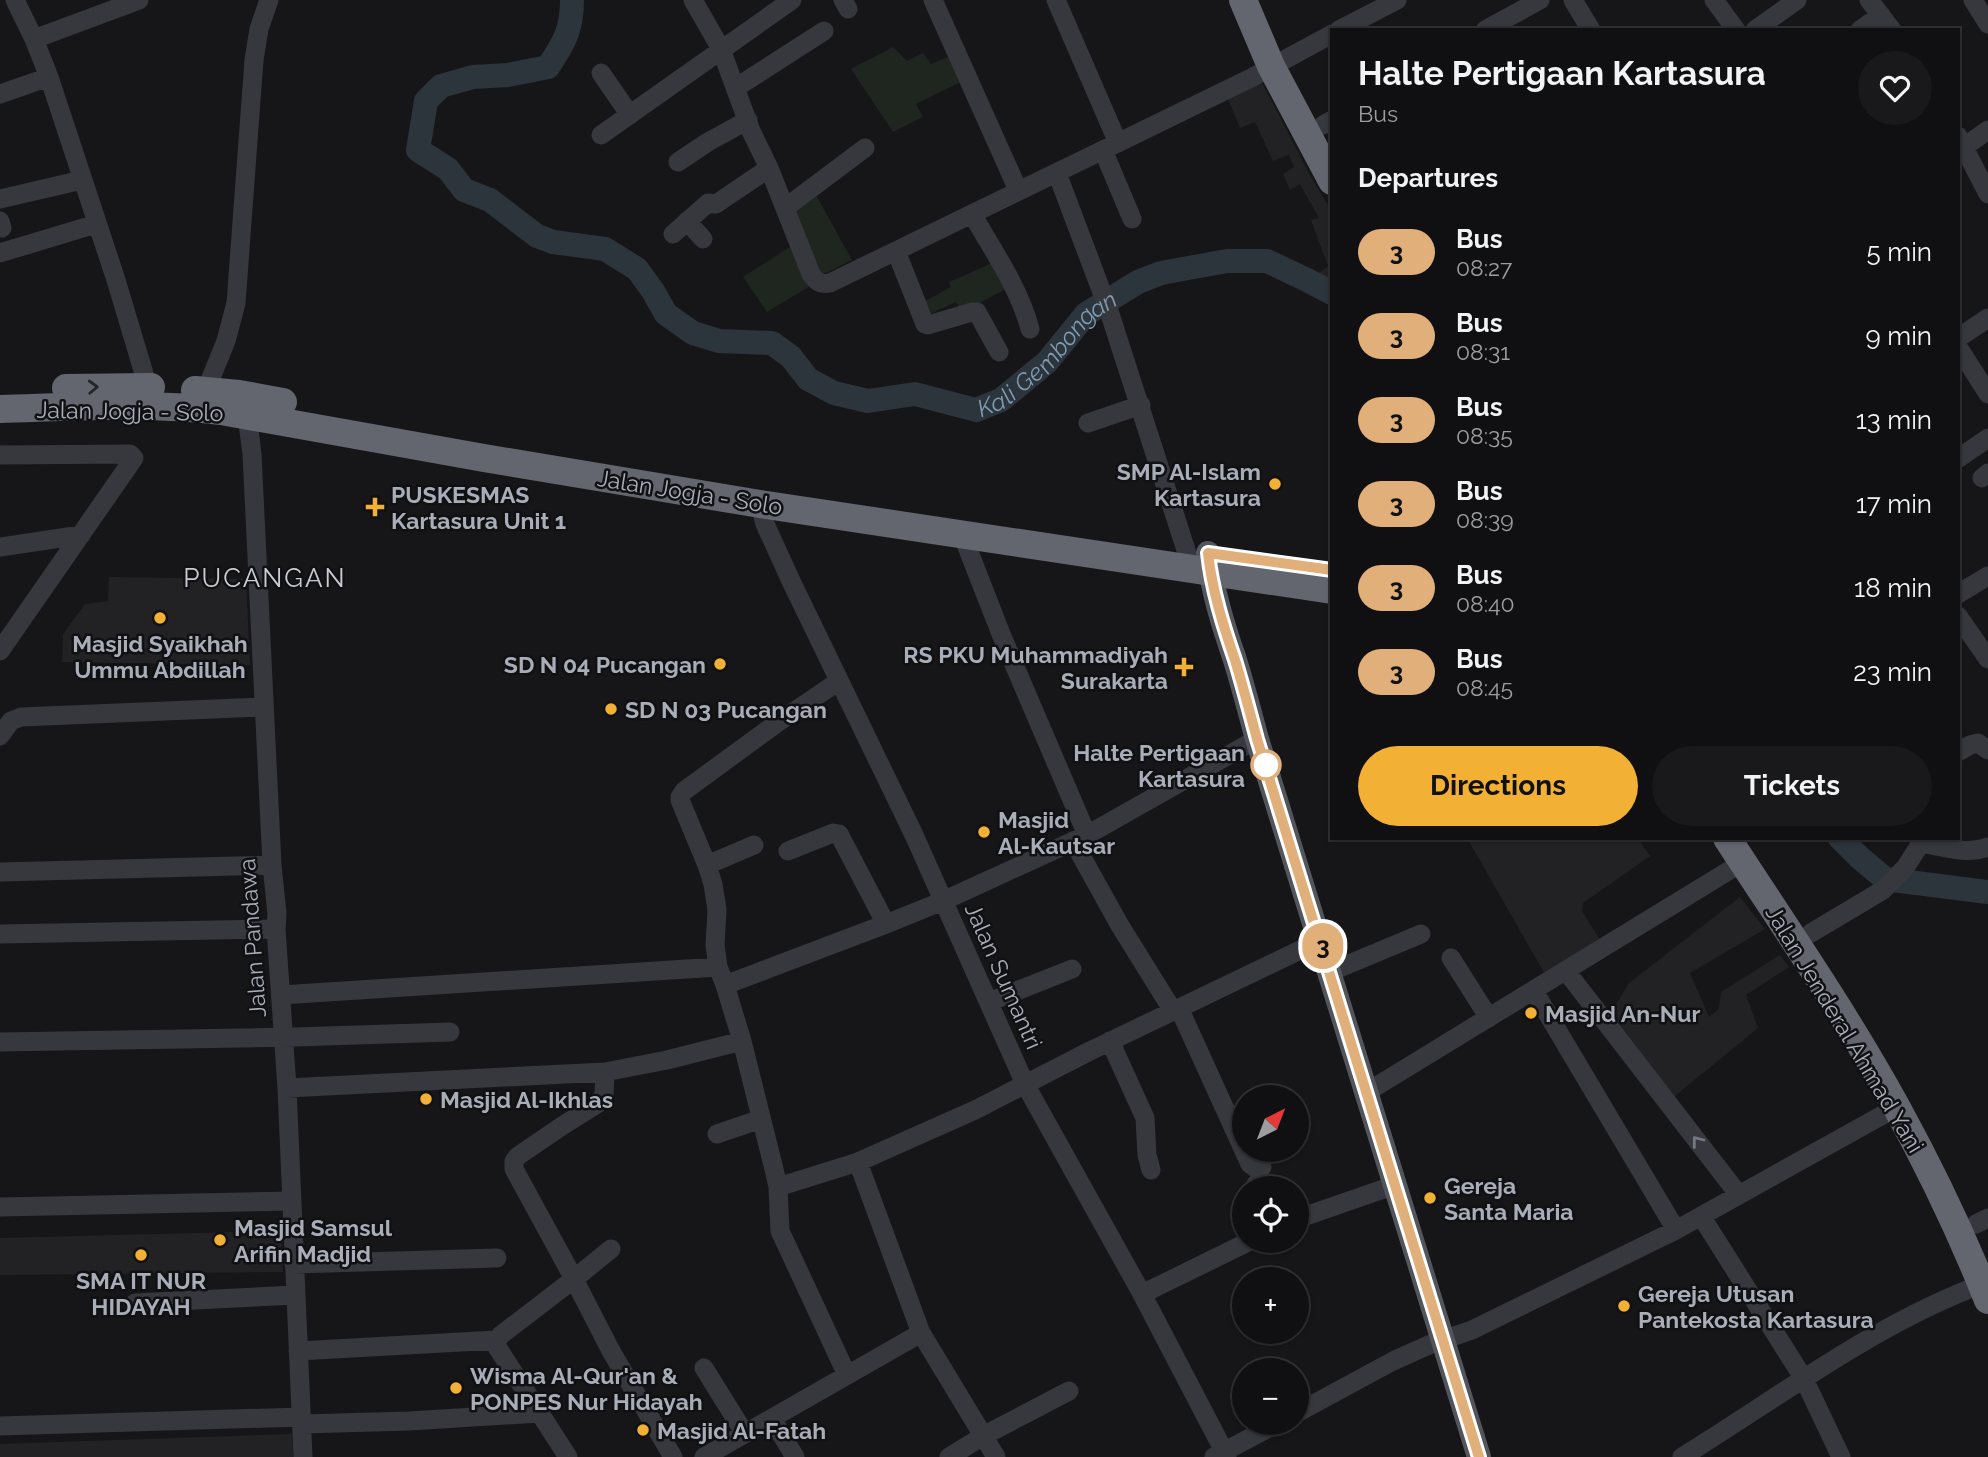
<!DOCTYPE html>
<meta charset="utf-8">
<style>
body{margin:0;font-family:Raleway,sans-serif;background:#19191b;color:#f1f3f6;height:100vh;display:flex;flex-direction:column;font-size:26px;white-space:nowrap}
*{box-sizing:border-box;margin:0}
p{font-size:23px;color:#9c9d9f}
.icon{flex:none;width:38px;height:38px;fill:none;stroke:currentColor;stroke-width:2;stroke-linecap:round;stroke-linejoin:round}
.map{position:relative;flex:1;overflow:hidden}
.sheet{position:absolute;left:1330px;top:28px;width:630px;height:812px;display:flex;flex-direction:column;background:#101012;border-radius:0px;box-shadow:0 2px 5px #0004,0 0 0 2px #303032}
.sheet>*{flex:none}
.badge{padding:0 14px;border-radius:23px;font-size:24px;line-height:46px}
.needle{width:46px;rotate:42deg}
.fabs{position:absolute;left:1232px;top:1085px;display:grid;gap:14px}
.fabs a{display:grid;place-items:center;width:77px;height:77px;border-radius:50%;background:#101012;box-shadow:0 2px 5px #0004,0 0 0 2px #303032;font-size:35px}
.map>.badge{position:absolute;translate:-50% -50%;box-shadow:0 0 0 4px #fff}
h2{padding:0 28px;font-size:26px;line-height:63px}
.round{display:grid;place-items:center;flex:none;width:74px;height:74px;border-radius:37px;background:#19191b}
.summary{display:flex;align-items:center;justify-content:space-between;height:119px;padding:0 28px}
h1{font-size:33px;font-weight:700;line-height:52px}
.button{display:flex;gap:14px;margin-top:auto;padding:14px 28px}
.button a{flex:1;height:80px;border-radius:42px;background:#f2b134;color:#111;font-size:28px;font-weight:700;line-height:80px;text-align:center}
.button a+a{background:#19191b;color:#f1f3f6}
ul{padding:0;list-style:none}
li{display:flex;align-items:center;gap:21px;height:84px;padding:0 28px}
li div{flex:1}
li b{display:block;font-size:26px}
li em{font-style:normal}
li .badge{min-width:77px;font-weight:700;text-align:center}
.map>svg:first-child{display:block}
</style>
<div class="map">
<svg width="1988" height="1457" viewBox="0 0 1988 1457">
<rect width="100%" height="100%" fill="#161618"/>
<path fill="#222225" d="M1261,81L1311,177L1332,212V285L1316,275L1328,266L1311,220L1319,218L1300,184L1290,190L1283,174L1294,167L1289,155L1273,161L1255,122L1240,128L1228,99Z
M109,577L246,579L250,665L62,662L63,634L85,604L108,601Z
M1467,838H1648L1641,843L1650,856L1583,903L1582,911L1605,948L1550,983Z
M1740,897L1765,929L1690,973L1709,1017L1719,1009L1721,992L1780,955L1789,967L1746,995L1758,1028L1670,1100L1609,1016L1629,983Z
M281,1231L283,1272L0,1275V1238Z
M292,1434L293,1457H0V1444Z"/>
<path fill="#1e261f" d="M893,47L907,61L923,53L931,64L948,57L961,82L916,104L923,117L893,132L851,69Z
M816,195L852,260L822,275L792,210Z
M790,247L810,286L767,312L743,277Z
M995,262L1006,289L962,312L956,302L932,313L925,301L951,287L949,282Z"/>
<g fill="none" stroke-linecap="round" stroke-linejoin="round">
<g stroke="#2c353c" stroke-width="24">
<path id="s1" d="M572,0C572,30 564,43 548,67L508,75L473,77L441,86L426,101L418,150L448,169L464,190L490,200L537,236L553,242L605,249L637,269L653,291L666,314L693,333L719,341L772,343L791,357L808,379L834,393L868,401L915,394L976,410L1001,400L1047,362L1086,314L1138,282L1161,273L1227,261H1267L1307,280L1332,293"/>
<path d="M1840,838L1859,857L1885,879L1988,892"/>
</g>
<path stroke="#37383d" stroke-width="19" d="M15,0L34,39L49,77L116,280L148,387
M693,0L721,49L751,131L769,168L811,274C816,282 821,285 830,283L1251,78L1332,34
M843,0L848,9
M933,0L1018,190
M1056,0L1118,143
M1573,0L1591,30
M1714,0L1736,30
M1869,0L1892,30
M1973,0L1988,24
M1339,30L1397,0
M1485,30L1540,0
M1755,30L1797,0
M1860,30L1881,15
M34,39L139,0
M601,73L630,115
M737,87L824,31
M0,94L49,77
M1323,125L1332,120
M601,135L792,0
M1958,136L1988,194
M1964,147L1988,130
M1103,150L1132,219
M678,162L708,142L748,120
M1057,173L1109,311L1186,550L1189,568
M0,199L82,180
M785,208L865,148
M972,214C993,250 1020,290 1030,329
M0,221L2,228
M687,221L703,239
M673,234L708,203L716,204L769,168
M896,251L925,324L928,325L972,312H977L999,352
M0,253L96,224
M1958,338L1988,318
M1958,347L1988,394
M206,390L226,341L236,303L254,60L259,29L269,0
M247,415L252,454L272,865L277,914L276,929L287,1088L303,1457
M1088,423L1141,405
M0,455L130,454L134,458L0,651
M1959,458L1988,438
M1982,478L1988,473
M760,504L765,524L791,581L914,835L1025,1084L1142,1294L1227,1457
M962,534L1001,634L1087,835
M0,547L81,535
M1958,594L1988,576
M1958,616L1988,659
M839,681L777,723L684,791L680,797V800L707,865L713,884L717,910L715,945L718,967L725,985L742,1041L774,1169L778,1187L780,1231L847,1375
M0,736L11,721L21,717L264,707
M1958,752L1970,745L1978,743L1988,750
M1073,841L1119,924L1173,1011
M788,851L833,833L839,834L886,924
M707,865L754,845
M0,872L272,865
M1811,933L1883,890L1905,868L1921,843C1943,847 1967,855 1988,847
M0,934L276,929
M1451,958L1489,1018
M1566,971L1739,1195
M1330,972L1421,934
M725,985L886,924L943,901L1087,835L1257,739
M1534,991L1676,1230
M281,995L718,967
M989,1002L1072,969
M1179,1008L1250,1164L1257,1169L1262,1167
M1110,1041L1145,1118L1147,1155L1151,1170
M0,1042L295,1037L450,1032
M287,1088L605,1072L667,1060L742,1041
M1367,1092L1743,862
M717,1134L761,1119
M1256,1184L1258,1188
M778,1187L858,1162
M0,1207L291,1201
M1701,1216L1804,1379L1841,1457
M1297,1219L1395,1185
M1976,1224L1988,1218
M611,1249L574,1279L611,1351L673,1457
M294,1264L497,1258
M1142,1294L1250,1241
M135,1303L295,1295
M298,1351L497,1340
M704,1368L745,1434
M1297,1413L1393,1361L1431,1344L1472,1330L1676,1230L1897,1107
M772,1419L795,1457
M302,1424L409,1421L540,1413
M0,1426L301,1417
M568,1457L497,1347V1340L501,1335L574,1279L514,1169V1161L518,1156L562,1126L597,1104L604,1095L605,1072
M704,1457L921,1333
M949,1457L983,1436L1069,1391
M996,1457L921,1333L858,1162L975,1110L1090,1051L1321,940
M1214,1457L1278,1423
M1682,1457C1781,1396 1877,1322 1988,1282"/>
<path stroke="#53555c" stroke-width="24" d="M1208,553C1212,590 1223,625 1235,660C1243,686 1250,713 1257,739L1479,1457"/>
<path stroke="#63666e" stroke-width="28" d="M1243,0L1271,66L1332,181
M66,388L151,387
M195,390L239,394L283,402
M0,409C73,407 148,402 221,411L484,458L760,504L1332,590
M1727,838C1785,927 1846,1015 1897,1108C1931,1170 1962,1235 1988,1300"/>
</g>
<defs><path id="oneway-chevron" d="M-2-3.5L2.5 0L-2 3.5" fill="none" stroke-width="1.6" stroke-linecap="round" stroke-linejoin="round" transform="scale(1.75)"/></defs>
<use stroke="#26262a" href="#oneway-chevron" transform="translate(93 387) rotate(-2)"/>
<use stroke="#757881" href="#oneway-chevron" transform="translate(1697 1141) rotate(-128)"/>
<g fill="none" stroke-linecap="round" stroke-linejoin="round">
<defs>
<path id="line" d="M1332,570L1208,553C1212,590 1223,625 1235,660C1243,686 1250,713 1257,739L1479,1457"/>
</defs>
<use href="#line" stroke="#fff" stroke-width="16"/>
<use href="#line" stroke="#e1af79" stroke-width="10"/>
</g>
<g fill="#f2b134" stroke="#111113" stroke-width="2.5">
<circle cx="1275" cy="484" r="7"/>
<path d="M371.5 496.5h7v7h7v7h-7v7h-7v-7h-7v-7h7z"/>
<circle cx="160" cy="618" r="7"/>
<circle cx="720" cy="664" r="7"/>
<path d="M1180.5 656.5h7v7h7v7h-7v7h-7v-7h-7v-7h7z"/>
<circle cx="611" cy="709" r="7"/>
<circle cx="984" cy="832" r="7"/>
<circle cx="1531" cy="1013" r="7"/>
<circle cx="426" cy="1099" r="7"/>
<circle cx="1430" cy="1198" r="7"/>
<circle cx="220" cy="1240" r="7"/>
<circle cx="141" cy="1255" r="7"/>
<circle cx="1624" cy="1306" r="7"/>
<circle cx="456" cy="1388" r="7"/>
<circle cx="643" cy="1430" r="7"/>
</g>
<circle fill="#fff" stroke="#e1af79" stroke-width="3.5" cx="1266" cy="765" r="14"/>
<g text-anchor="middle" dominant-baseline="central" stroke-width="5" stroke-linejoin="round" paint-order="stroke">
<g font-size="23" fill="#a8adb8" stroke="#111113">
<text transform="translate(130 411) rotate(1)">Jalan Jogja - Solo</text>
<text transform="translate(690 492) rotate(9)">Jalan Jogja - Solo</text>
<text transform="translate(252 938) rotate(-94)">Jalan Pandawa</text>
<text transform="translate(1004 976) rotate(66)">Jalan Sumantri</text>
<text transform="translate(1845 1029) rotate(59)">Jalan Jenderal Ahmad Yani</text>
</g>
<g font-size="23" font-weight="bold" fill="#a8adb8" stroke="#111113" text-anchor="start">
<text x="1261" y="471" text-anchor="end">SMP Al-Islam<tspan x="1261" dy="26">Kartasura</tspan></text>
<text x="391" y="494">PUSKESMAS<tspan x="391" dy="26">Kartasura Unit 1</tspan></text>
<text x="160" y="643" text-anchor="middle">Masjid Syaikhah<tspan x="160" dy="26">Ummu Abdillah</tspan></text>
<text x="1168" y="654" text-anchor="end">RS PKU Muhammadiyah<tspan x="1168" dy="26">Surakarta</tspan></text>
<text x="706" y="664" text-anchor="end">SD N 04 Pucangan</text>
<text x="625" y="709">SD N 03 Pucangan</text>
<text x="998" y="819">Masjid<tspan x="998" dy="26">Al-Kautsar</tspan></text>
<text x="1545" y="1013">Masjid An-Nur</text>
<text x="440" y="1099">Masjid Al-Ikhlas</text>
<text x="1444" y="1185">Gereja<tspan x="1444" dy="26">Santa Maria</tspan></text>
<text x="234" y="1227">Masjid Samsul<tspan x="234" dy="26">Arifin Madjid</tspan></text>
<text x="141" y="1280" text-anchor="middle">SMA IT NUR<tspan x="141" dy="26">HIDAYAH</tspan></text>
<text x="1638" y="1293">Gereja Utusan<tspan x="1638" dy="26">Pantekosta Kartasura</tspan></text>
<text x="470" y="1375">Wisma Al-Qur'an &amp;<tspan x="470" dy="26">PONPES Nur Hidayah</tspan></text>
<text x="657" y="1430">Masjid Al-Fatah</text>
</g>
<g font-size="23" font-weight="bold" fill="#a8adb8" stroke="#111113" text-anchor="end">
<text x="1245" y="752">Halte Pertigaan<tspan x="1245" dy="26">Kartasura</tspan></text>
</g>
<g font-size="24" font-style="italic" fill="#7f9bb3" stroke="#111113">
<text stroke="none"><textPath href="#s1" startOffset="994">Kali Gembongan</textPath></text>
</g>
<g font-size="26" letter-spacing="2" fill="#c9ccd4" stroke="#111113">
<text x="265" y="578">PUCANGAN</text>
</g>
</g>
</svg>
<div class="fabs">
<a><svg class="needle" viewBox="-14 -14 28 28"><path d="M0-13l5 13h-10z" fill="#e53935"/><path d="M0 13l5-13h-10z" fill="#9c9d9f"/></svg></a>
<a><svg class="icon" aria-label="locate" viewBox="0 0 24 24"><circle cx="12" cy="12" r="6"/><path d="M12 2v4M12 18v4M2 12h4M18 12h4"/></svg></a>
<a>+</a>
<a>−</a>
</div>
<b class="badge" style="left:1323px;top:946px;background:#e1af79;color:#111">3</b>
<section class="sheet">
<div class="summary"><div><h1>Halte Pertigaan Kartasura</h1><p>Bus</p></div><a class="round"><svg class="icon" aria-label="heart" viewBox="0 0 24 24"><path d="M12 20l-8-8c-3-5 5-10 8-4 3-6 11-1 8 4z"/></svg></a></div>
<h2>Departures</h2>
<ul>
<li><span class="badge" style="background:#e1af79;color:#111">3</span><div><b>Bus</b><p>08:27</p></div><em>5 min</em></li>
<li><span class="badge" style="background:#e1af79;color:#111">3</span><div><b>Bus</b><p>08:31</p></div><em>9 min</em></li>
<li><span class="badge" style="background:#e1af79;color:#111">3</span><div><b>Bus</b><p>08:35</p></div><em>13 min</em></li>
<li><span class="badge" style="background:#e1af79;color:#111">3</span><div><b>Bus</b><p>08:39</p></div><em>17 min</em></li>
<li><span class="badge" style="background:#e1af79;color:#111">3</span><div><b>Bus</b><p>08:40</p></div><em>18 min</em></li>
<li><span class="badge" style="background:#e1af79;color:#111">3</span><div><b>Bus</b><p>08:45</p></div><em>23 min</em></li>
</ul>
<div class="button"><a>Directions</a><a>Tickets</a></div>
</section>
</div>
